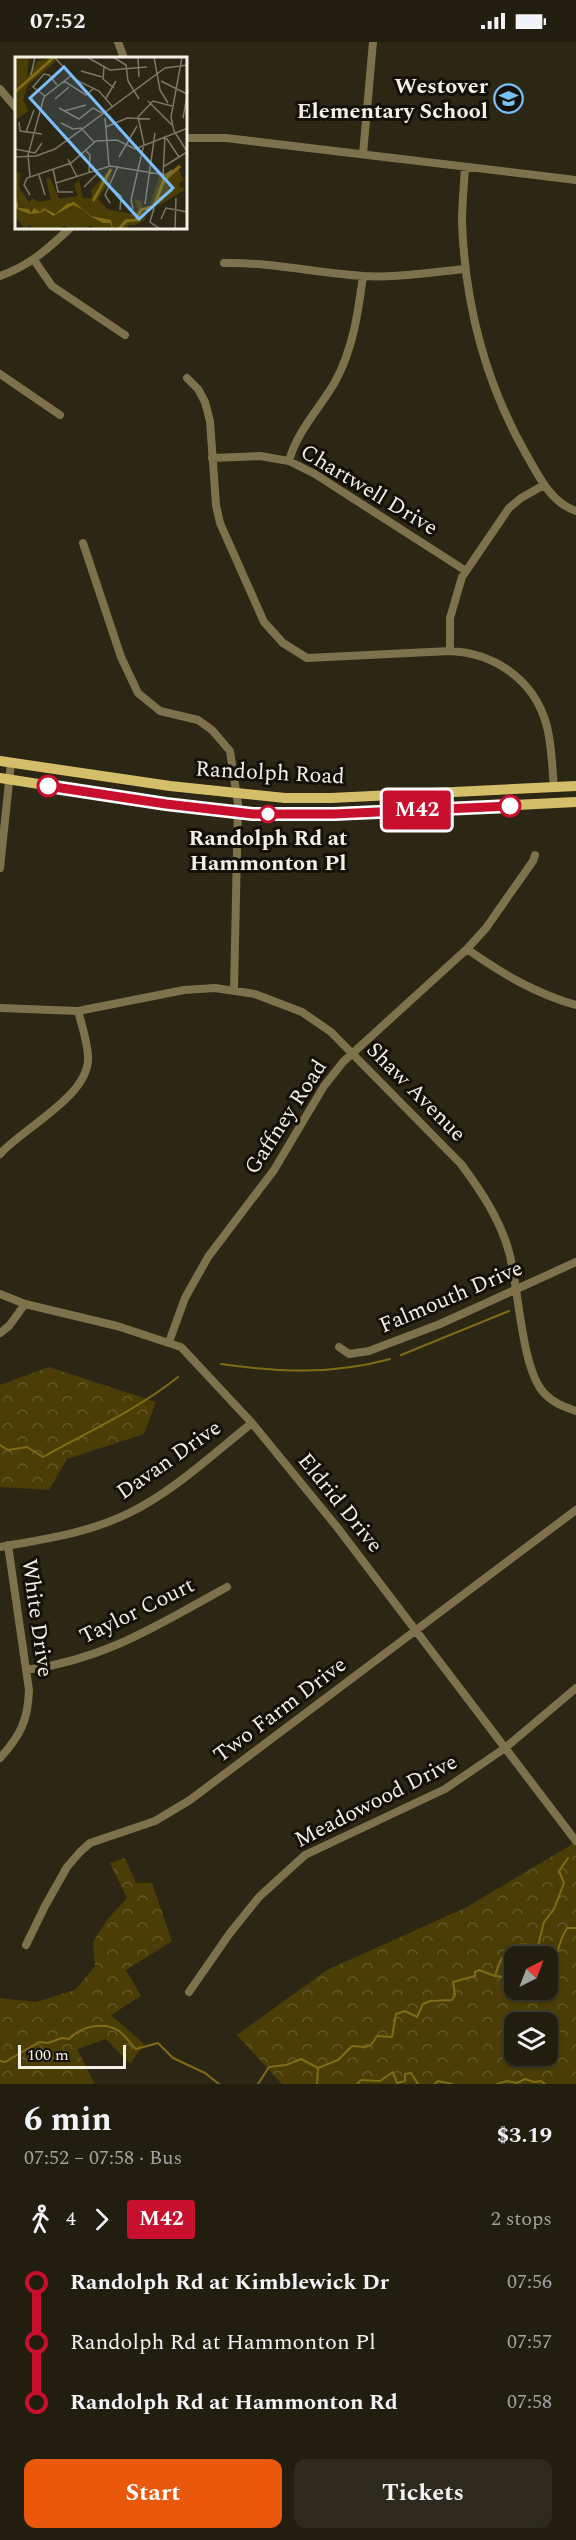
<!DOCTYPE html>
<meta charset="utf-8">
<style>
body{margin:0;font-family:Spectral,serif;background:#2d2a1d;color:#f1f3f6;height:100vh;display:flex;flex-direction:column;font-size:22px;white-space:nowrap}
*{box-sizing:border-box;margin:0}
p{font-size:20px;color:#a2a29e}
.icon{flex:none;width:33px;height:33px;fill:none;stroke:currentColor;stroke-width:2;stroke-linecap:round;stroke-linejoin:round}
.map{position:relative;height:2042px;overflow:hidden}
.drawer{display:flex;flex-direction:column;background:#211d0f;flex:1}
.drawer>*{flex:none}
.badge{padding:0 12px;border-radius:4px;font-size:21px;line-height:39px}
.needle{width:39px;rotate:42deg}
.tools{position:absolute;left:504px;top:1904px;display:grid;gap:12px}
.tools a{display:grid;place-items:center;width:54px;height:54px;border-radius:12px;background:#211d0f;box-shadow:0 2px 4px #0004,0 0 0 2px #3e3b2f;font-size:30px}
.scale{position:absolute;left:18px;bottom:15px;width:108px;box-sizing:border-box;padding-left:6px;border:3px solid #f3f0e4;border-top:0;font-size:16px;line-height:21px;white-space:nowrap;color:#f3f0e4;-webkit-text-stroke:4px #121008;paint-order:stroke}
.map>.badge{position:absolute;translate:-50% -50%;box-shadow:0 0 0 3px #fff}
.legs{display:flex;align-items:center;gap:9px;height:66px;padding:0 24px;font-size:20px}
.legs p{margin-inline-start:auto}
.headline{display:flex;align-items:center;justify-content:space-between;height:102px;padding:0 24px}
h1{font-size:33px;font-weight:700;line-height:45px}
.primary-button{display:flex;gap:12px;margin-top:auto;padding:12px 24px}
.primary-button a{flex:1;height:69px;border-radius:12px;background:#ea580c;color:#fff;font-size:24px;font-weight:700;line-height:69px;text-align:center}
.primary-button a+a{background:#2d2a1d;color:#f1f3f6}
ul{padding:0 24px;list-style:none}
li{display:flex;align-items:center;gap:21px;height:60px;font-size:22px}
li i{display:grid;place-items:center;width:9px;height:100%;margin:0 8px;background:currentColor}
li i::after{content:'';width:15px;height:15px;margin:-8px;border:4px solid;border-radius:50%;background:#211d0f}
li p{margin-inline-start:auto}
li:first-child i{background:linear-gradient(#0000 50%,currentColor 0)}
li:last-child i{background:linear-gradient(currentColor 50%,#0000 0)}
.status{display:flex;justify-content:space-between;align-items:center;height:42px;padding:0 30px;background:#211d0f;direction:ltr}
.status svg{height:16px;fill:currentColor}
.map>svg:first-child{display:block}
</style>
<div class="status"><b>07:52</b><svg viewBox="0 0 49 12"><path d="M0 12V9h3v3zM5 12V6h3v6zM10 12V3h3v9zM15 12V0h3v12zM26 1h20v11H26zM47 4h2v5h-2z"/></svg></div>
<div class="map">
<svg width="576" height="2042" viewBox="0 0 576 2042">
<defs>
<pattern id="forest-crowns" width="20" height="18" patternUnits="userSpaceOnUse" patternTransform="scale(1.5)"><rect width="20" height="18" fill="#4a3d06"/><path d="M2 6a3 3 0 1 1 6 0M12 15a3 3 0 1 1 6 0" fill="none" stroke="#65592a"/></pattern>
</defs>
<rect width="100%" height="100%" fill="#2c2714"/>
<path fill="url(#forest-crowns)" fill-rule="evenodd" d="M49,1325L156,1360L144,1392L67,1417L49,1448L0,1445V1343Z
M576,1800V2042H282L237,1993L327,1928L467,1865ZM514,1914H548V1947H514ZM514,1980H548V2013H514Z
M125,1816L136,1841H152L172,1899L126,1928L141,1954L111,1973L144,2002L130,2022L106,1997L77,2007L95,2042H0V1956L36,1960L75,1948L95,1924L93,1900L107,1878L127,1856L110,1821Z"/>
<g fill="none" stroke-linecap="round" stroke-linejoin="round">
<path stroke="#806c16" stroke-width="2" d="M401,1313L509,1269
M221,1322C278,1330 333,1333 390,1317
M0,1403L8,1408L27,1405L43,1415C89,1389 137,1368 178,1335
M548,1933C558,1918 557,1901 567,1886H576
M495,1934C502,1909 510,1898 538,1904L544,1880L554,1867L564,1841L559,1829L568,1816
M0,2019L5,2020L39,2000L48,2001L62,1996L69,1997C81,1984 104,1979 119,1989C126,1994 130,2002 136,2007L158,2001L173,2016L205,2031L219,2042
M258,2042L269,2025L286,2023L301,2017L318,2026L338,2018L352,2004L365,2005L371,2003L377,1994L392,1995L396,1972L405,1969L417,1975L423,1962L430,1959L452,1958L455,1953L453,1940L475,1934V1930L479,1928L495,1934L506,1935L514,1931
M317,2042L318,2027
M357,2042L361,2038L380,2039L393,2030L397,2041L405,2039V2032L411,2031L418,2042
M435,2042L438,2039L452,2042
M497,2042L507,2039L517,2041L525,2037L534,2040L541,2039L545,2042"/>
<path stroke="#7d724b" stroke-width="8" d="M118,0L124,16
M0,47L16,66
M186,96H226L576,138
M363,112L373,0
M465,125C464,143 462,162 462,180C465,263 485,340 526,412C539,434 550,460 576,469
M34,218L52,244L125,293
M224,221C271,220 316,231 363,234C397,236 431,230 465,227
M0,234C29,224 48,207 70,186
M0,332L60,373
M187,336L198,347L205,360L210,379L216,463L220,481L264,580L283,601L307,616L450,609C494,611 533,637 546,681C552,701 552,725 554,746
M212,416L260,414L289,419L315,432L466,529
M289,419C297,389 320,366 335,340C353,307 358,271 363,234
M83,501L121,615L138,651L160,669L198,678L212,688L230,709L238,762L234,947
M450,609V576L462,535L509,466L521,456L544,443
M0,826L11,721
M467,907C501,931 536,952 576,963
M0,966L78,969L184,948L215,946L255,952L302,970L331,990L461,1122C481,1149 500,1177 509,1210C519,1246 521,1326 544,1351C553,1361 565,1365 576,1369
M0,1112C23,1086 91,1053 88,1014C87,999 82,983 78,969
M0,1252L25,1262L117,1284L181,1305L252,1381L337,1485L576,1799
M0,1291L9,1284L25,1262
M169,1300L185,1256L208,1215L274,1128L324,1044L343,1020L467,907L486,886L533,819L535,813
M339,1305L349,1312L369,1309L440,1282L576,1220
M0,1505C44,1497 89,1491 129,1471C173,1450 214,1411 252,1381
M26,1628C106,1617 158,1583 227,1545
M0,1716C20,1694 28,1679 29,1648L8,1503
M26,1903L45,1864L67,1825L80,1810L90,1801L155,1779L190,1758L576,1468
M189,1950L230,1891L259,1855L305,1813L445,1747L505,1706L576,1646"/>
<path stroke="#d5be69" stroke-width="10" d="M0,719L170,744L285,756H331L576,744
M0,736L166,762L253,772H334L576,760"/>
</g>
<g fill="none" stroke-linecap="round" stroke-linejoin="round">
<defs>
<path id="line-1" d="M48,744L166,762L253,772H334L510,764"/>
</defs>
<use href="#line-1" stroke="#fff" stroke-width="14"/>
<use href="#line-1" stroke="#c8102e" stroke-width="9"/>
</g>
<defs>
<symbol id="school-ring" viewBox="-11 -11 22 22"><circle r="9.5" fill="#121008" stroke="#7abff8" stroke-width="1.5"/><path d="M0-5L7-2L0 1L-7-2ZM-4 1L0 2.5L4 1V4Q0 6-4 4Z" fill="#7abff8"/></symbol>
</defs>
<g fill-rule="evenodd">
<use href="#school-ring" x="492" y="40" width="33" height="33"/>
</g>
<g fill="#fff" stroke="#c8102e" stroke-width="3">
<circle cx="48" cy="744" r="10"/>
<circle cx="510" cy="764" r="10"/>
<circle cx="268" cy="772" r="8"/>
</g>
<g text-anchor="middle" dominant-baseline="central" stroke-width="6" stroke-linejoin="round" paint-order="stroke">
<g font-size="22" font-weight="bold" fill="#f3f0e4" stroke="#121008" text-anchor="end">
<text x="488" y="44">Westover<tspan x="488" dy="25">Elementary School</tspan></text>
</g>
<g font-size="22" fill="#f3f0e4" stroke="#121008">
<text transform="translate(369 448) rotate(31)">Chartwell Drive</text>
<text transform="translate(270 731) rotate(3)">Randolph Road</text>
<text transform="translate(416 1050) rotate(45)">Shaw Avenue</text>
<text transform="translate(286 1075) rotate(-57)">Gaffney Road</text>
<text transform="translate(451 1255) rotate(-23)">Falmouth Drive</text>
<text transform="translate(169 1418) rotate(-35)">Davan Drive</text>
<text transform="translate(340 1461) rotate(51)">Eldrid Drive</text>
<text transform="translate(137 1569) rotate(-26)">Taylor Court</text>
<text transform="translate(37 1576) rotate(82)">White Drive</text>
<text transform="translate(280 1668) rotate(-37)">Two Farm Drive</text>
<text transform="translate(376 1759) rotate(-27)">Meadowood Drive</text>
</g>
<g font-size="22" font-weight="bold" fill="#f3f0e4" stroke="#121008">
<text x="268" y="796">Randolph Rd at<tspan x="268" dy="25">Hammonton Pl</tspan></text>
</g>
</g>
<g transform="translate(15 15)">
<rect width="172" height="172" fill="#2c2714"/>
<path d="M0,0H14L12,20L23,4L39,0L40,5L13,28L8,43L14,54L0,63ZM164,112L168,122L172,120L164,127L166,131L170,129L168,134L145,148L135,147L145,117ZM96,113L95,124L83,142L92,152L119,157L123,153L119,142L126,144L131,162L121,168H114L112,172H78L76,168L71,172H52L50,168L43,172H17L15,168L11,172H0L9,170L0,161V115L5,116L4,130L14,145L18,141L23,145L36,143L31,122L35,121L44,142L63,139L59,128L64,123L68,141H77L76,133Z" fill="#4a3d06"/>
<path d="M0,143L3,146V151L14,152L16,156L19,151L25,155L29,151L40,157L52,147L59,145L76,159L96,163L98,172L95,166H88L75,159L67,152L58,148L38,159L30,153L25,156L15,157L4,153L0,150Z" fill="#806c16"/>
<path fill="none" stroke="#806c16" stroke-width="3" d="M0,35L38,1M78,144L96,112M142,144L157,133M104,172L111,164L121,163L126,153L139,149L149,123L165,109"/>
<path fill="none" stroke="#7c7767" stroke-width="1.5" d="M39,0L61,23L84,34L97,49M72,0L95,13L132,10M98,0L111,8L113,24L124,42M123,0L124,20M139,0L145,33L153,46M167,0L156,60L159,74L173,96M89,10L88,22L99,31M66,14L87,20M16,18L20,0M49,24L71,38L79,31M146,24L172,37M30,39L18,30L29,17L34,18L42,28M91,41L101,24M40,42L54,30M133,44L157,68M44,51L64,62L78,51L87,56M49,54L71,48M90,61L94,109M168,61L173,34M4,65L5,74L27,77M46,66L58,72L66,71L79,85M91,70L112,61L135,62M11,75L19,53M150,79L164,100M54,83L66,99M0,92L20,96L27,86M71,94L75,98L74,116M0,100L21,99L40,92L150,11L173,8M104,100L122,69M53,102L62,120M148,110L172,95M38,112L43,135H58M24,118L30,138M148,118L150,79M15,120L13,98L29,40L57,18M41,126L95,109L151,118L157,113M69,130L84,115M95,130L106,139L105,153M15,138L9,128L12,121L56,106L81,84L102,83L120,92L173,71M95,146L90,138L103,109M130,147L140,76M139,151L135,165L145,172M118,152L116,143L129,87L123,60L138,44L157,49M146,162L151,151L173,155M160,172L161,141"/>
<path fill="#7abff8" fill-opacity="0.15" stroke="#7abff8" stroke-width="3" d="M49,10L158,131L124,162L15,41Z"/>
<rect width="172" height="172" fill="none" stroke="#f3f0e4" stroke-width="3"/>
</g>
</svg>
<div class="tools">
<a><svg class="needle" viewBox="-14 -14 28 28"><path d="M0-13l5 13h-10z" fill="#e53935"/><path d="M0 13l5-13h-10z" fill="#a2a29e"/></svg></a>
<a><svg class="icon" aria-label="layers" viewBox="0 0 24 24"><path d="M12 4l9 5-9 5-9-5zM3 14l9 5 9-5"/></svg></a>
</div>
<div class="scale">100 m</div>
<b class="badge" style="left:417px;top:768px;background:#c8102e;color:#fff">M42</b>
</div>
<section class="drawer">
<div class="headline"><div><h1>6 min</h1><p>07:52 – 07:58 · Bus</p></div><b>$3.19</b></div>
<div class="legs"><svg class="icon" aria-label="walk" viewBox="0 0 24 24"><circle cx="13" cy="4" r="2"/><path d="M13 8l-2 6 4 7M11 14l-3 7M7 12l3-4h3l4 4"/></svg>4<svg class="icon" aria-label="forward" viewBox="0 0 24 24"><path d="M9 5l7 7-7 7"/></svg><b class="badge" style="background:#c8102e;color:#fff">M42</b><p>2 stops</p></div>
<ul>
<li><i style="color:#c8102e"></i><b>Randolph Rd at Kimblewick Dr</b><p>07:56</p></li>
<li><i style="color:#c8102e"></i><span>Randolph Rd at Hammonton Pl</span><p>07:57</p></li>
<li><i style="color:#c8102e"></i><b>Randolph Rd at Hammonton Rd</b><p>07:58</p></li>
</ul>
<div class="primary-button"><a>Start</a><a>Tickets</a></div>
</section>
